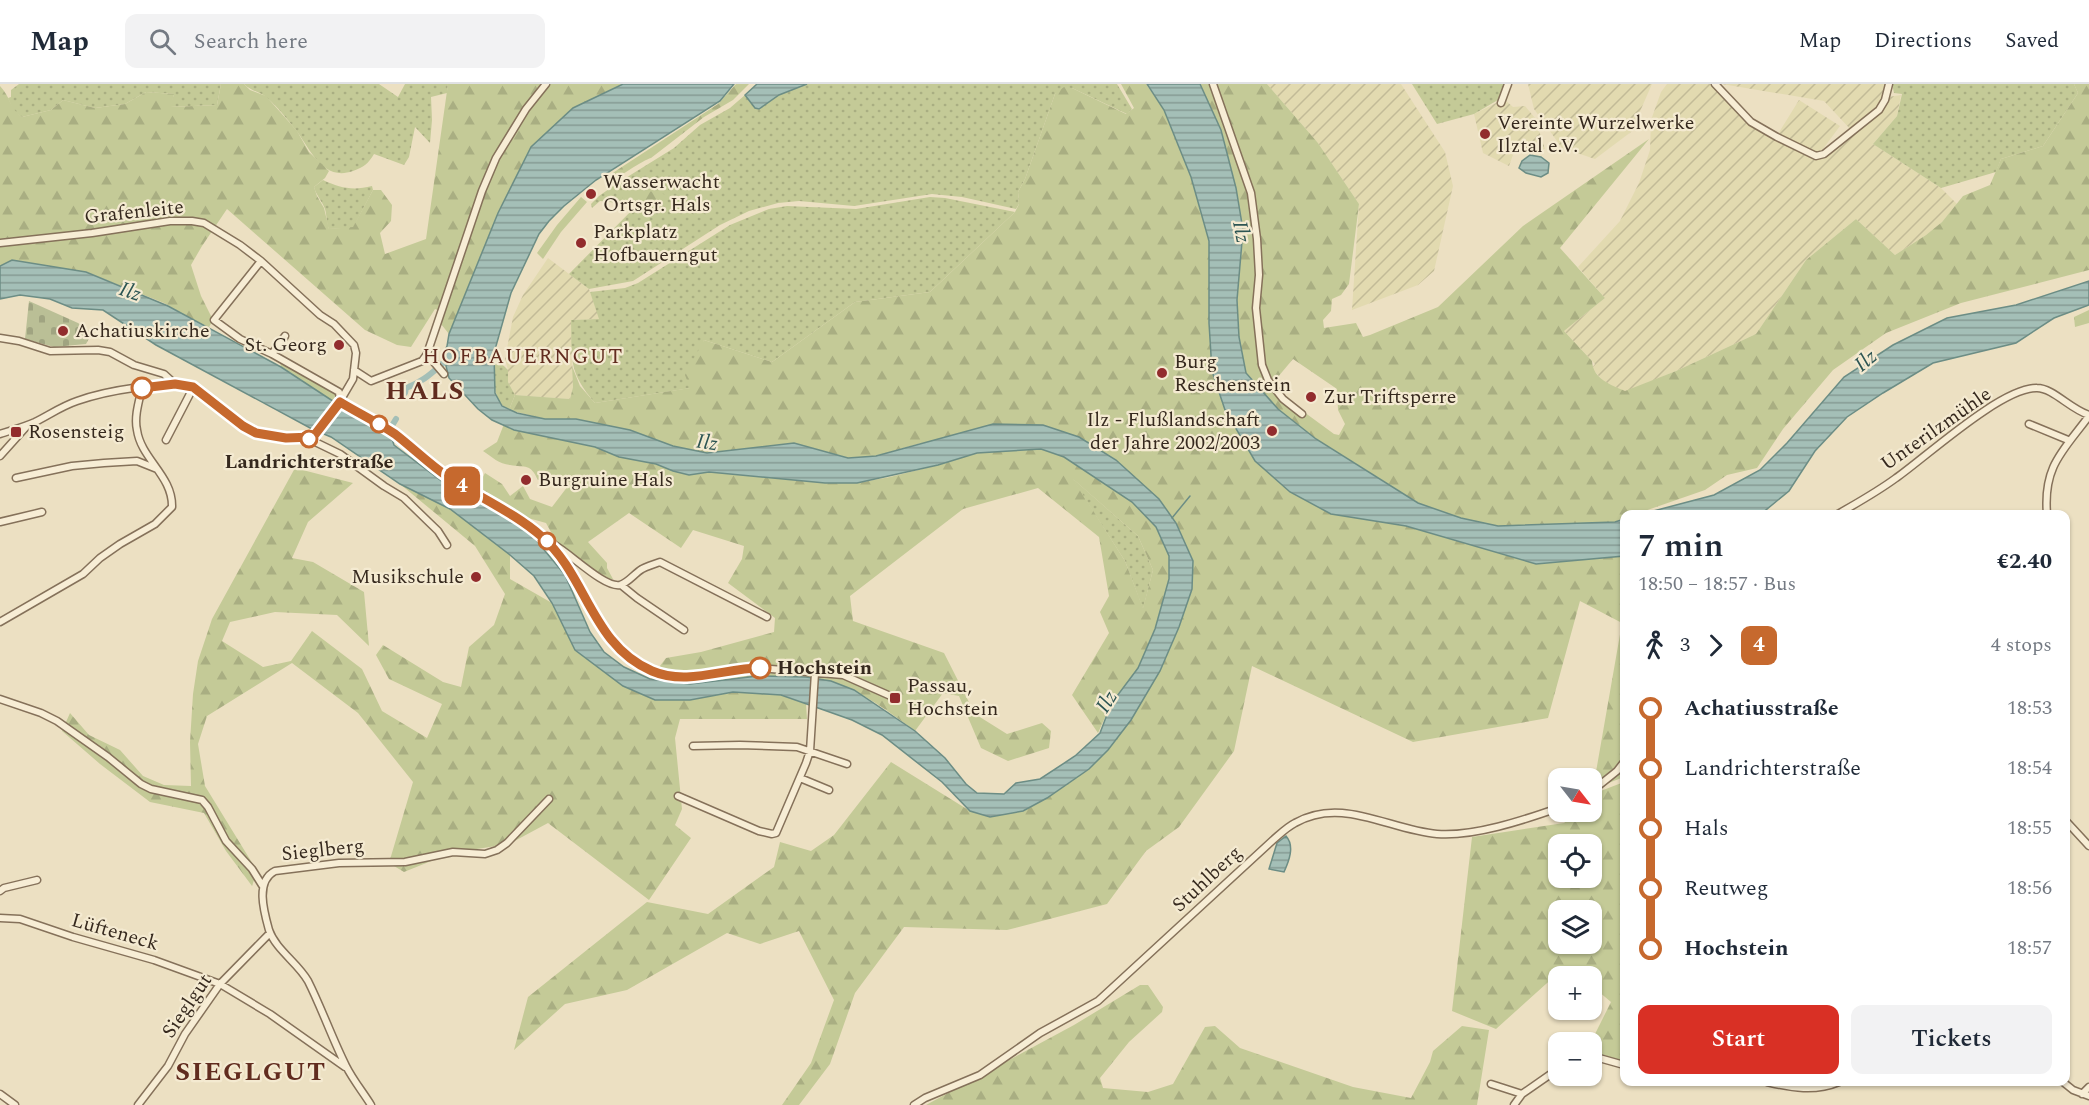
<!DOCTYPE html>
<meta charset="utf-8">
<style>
body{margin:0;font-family:Spectral,serif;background:#f2f2f3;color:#1f2937;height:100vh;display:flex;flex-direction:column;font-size:22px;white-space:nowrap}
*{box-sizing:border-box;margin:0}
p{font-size:20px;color:#747a83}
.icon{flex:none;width:33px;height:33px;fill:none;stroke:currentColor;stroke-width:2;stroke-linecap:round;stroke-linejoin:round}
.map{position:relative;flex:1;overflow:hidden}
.drawer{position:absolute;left:1620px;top:426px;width:450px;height:576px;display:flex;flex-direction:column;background:#fff;border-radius:12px;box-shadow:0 2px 4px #0004}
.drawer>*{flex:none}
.badge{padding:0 12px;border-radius:9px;font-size:21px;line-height:39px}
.needle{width:39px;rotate:121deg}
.fabs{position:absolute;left:1548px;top:684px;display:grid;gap:12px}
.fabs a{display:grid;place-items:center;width:54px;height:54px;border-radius:12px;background:#fff;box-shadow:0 2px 4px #0004;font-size:30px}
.map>.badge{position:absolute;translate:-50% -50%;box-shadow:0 0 0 3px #fff}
.legs{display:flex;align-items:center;gap:9px;height:66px;padding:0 18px;font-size:20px}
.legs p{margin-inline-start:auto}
.summary{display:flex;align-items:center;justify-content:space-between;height:102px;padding:0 18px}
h1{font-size:33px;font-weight:600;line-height:45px}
.cta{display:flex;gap:12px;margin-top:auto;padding:12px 18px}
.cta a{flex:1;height:69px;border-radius:12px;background:#d93025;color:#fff;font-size:24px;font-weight:600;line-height:69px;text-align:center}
.cta a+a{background:#f2f2f3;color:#1f2937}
ul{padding:0 18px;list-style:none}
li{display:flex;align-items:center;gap:21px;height:60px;font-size:22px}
li i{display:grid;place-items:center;width:9px;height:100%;margin:0 8px;background:currentColor}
li i::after{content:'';width:15px;height:15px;margin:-8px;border:4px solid;border-radius:50%;background:#fff}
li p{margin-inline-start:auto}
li:first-child i{background:linear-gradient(#0000 50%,currentColor 0)}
li:last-child i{background:linear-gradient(currentColor 50%,#0000 0)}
header{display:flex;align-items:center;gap:36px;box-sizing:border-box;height:84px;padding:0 30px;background:#fff;border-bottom:2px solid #e0e1e3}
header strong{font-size:28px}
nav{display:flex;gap:33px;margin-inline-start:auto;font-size:21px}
.search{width:420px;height:54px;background:#f2f2f3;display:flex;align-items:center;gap:15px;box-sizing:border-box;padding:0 21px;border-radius:12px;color:#747a83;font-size:22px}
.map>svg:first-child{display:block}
</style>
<header>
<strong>Map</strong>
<div class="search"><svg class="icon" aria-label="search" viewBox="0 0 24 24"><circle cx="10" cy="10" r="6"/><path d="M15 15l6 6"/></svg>Search here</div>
<nav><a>Map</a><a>Directions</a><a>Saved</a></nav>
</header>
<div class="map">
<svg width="2089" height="1021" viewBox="0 0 2089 1021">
<defs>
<pattern id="farmland-furrows" width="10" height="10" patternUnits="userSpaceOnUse" patternTransform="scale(1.5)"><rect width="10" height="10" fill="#e2dab0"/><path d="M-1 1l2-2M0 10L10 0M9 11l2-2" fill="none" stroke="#c2bb97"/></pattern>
<pattern id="grass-dots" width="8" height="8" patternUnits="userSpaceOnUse" patternTransform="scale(1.5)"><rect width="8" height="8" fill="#c4ca97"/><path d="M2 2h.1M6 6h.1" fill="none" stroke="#a9ae82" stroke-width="1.8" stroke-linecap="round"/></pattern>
<pattern id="forest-firs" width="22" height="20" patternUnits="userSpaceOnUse" patternTransform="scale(1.5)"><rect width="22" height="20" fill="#c4ca97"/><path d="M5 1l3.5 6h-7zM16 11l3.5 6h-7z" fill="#a9ae82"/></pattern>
<pattern id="cemetery-stones" width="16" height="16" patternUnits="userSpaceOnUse" patternTransform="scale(1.5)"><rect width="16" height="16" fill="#babf96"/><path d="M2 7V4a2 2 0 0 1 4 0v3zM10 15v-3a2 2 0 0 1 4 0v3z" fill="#a0a481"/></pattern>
<pattern id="water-rules" width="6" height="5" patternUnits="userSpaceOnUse" patternTransform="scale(1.5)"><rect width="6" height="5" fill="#a4bfb7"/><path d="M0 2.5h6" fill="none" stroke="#869b94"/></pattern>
</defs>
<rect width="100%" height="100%" fill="#ece0c2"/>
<path fill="url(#farmland-furrows)" d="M1267,0H1401L1445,68L1453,102L1434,187L1418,201L1352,226L1359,120L1318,59Z
M1528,0H1652L1631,48L1595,75L1562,64L1534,25Z
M1667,0H1715L1752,38L1816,72L1852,47L1824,17L1722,0H1887L1888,13L1901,11L1897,32L1873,60L1941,104L1957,120L1942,138L1926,151L1895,171L1856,135L1806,176L1756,250L1676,287L1625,308L1603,297L1592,284L1595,280L1564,247L1605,214L1578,183L1620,137L1639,99L1650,66L1651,36L1661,8Z
M1504,15L1513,23L1525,22L1535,34L1545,65L1514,68L1509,82L1483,69L1474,30Z
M1799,16L1840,42L1820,69L1806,65L1778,50Z
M548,174L589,205L600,235L571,236L573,303L570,315L515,311L508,298V286L505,275L513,233L523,211Z"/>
<path fill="url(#grass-dots)" d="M19,0H221L217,21L170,23L174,10L146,8L125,20L95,24L63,16L51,26L22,33L14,28L8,14L11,13V6Z
M244,0H379L398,13L405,0H448L447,9L431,13L432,36L430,59L415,43L409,73L404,81L374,70C368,80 364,83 353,87C322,98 310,64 295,45C287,35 277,22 267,14C260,7 252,8 244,0Z
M807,0H1117L1132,25L1127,30L1072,4L1055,10L1025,95L1018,108L1019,120L1016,125L962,113L932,110L854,122L799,117L778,119L749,127L720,141L633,197L589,205L569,190L637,121L600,117L592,124L591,120L599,112L616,100L674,64L700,41L730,24L745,11L755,24L759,25L779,11Z
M1412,0H1508L1503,13L1474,30L1437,40Z
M1892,0H2074L2078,9L2043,62L2001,75L1996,88L1941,104L1873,60L1897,32L1902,10L1894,9Z
M323,96C340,104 353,107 372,102L373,106L353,144L329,145C326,138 327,132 325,125C322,117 316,111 314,103Z
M930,113L945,114L1015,128L930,208L855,218L772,278L704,256L691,304L595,319C568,287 572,276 571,236L599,235L590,208L625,204L638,199L730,141L769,125L787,122L856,125Z
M501,279L508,286V298L515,311L509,326C492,317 495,297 494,280Z
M1071,393L1138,452L1153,486L1143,525L1125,477Z"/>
<path fill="url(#forest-firs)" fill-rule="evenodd" d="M221,0H244L250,6L266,12L297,47L309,68L329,87L325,94L314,103L317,112L324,124L329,145L353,143L373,106H381L392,121L391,137L380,149L385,170L426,155L448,0H623L573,24L498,129L449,250L441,240L445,229L435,225L411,263L397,261L365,246L227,125L202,162L191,181L201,212L213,236L208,245L164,219L86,188L0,182V2C10,12 10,25 22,33L51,26L63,16L95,24L125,20L146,8L174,10L171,23L217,21Z
M736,0H749L733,16L704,33L651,74C643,76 619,93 609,99L605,94L718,20Z
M1121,0H1146L1164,26L1191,93L1209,157V239L1225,326L1255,377L1290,408L1331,430L1406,442L1536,480L1624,472V693L1593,705L1622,539L1580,517L1548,634L1413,658L1252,582L1234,667L1179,743L1146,767L1107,820L1007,846L904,843L855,909L830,980L799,1021H782L811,979L834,916L799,847L760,860L727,849L627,906L565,920L514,966L528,913L647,818L708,830L774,783L780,758L811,767L834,751L891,678L970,727L990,733L1131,636L1160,587L1179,543L1192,505L1193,477L1176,439L1159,415L1115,376L1079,353L921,359L876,372L848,374L794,359L707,369L673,362L630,346L576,335H545L509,326L515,311L570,315L573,303L572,282L580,302L595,319L690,304L685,291L704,256L772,278L855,218L930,208L1015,128L1019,120L1018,108L1025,95L1055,10L1064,3L1072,4L1126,30L1134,24Z
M1200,0H1267L1318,59L1359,120L1349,200L1341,211L1332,215L1331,227L1323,236L1324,244L1356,239L1363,253L1370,251L1438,223L1523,142L1649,55L1560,164L1605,214L1564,247L1592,277C1593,295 1611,301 1625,307L1676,287L1756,250L1806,176L1856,135L1895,171L1926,151L1942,138L1963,112L1990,101L2001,75L2043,62L2078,9L2074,0H2089V186L1961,219L1886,249L1833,286L1783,345L1757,384L1727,391L1705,406L1636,430H1624V434L1615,438L1498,442L1461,434L1418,419L1316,355L1278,325L1246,289L1239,253L1237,216L1243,146L1236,104L1221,46ZM1293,275L1337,305L1338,326L1345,340L1339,351L1334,350L1304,328L1272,300Z
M631,105C645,109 652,105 666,111L662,117H636L622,114L623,106Z
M2089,226V239L2075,243L2074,233Z
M504,340L514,346L595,363L619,373L656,380L673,387L689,391L709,388L825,399H857L890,393L938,381L977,369L1041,365L1064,373L1133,418L1156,443L1169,472V495L1155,545L1138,584L1111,620L1098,649L1072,611L1109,549L1100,528L1109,512L1099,453L1038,404L963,425L850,512L853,537L944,569L975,630L1007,650L1042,639L1051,647L1049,664L1008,677L981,664L959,612L943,609L915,647C889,628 864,608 833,598C788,583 737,599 691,600C678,600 664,597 650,595L666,574L701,568L774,548L775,534L728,499L742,475L744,462L693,446L681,464L629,429L588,458L607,479V484L613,495L603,496L583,477L557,459L546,439L528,434L475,408L485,389L502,400L510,412L523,402L530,415L552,423L571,398L554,399L550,392L538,396C530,379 526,384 510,381C499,380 492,373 483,367L497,358ZM1073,395L1138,452L1153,486L1143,524L1125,477Z
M295,384L353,399L308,438L292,474L313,478L364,508L369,562L337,531L275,528L230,538L222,557L263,583L291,577L312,547L362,585L382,627L427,654L442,620L389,595L376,571L383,561L443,598L461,603L469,563L494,541L505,510L475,462L400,400L450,425L510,471V495L552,519L575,566L690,616L733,608L781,611L806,620L807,635H680L675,654L682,725L675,741L691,754L649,816L548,739L509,760L451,769L404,788L389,779L413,698L358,629L292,579L207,632L198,660L205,702L257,787L252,802L226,767L204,729L150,718L100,680L62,647L70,629L89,651L120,666L143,692L164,701L191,702L190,658L193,610L198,577L212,535Z
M1624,698V814L1621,817L1624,818V978L1592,967L1591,958L1611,918L1592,902V892H1580L1566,882L1496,945L1452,927L1472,753L1564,739L1577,728H1592V713L1598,708ZM1558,760H1592V794H1558ZM1558,826H1592V860H1558Z
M1140,901H1148L1163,923L1162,928L1129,958L1100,994L1103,1004L1148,1008L1173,1000L1205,943L1215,942L1240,964L1353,1003L1411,1014L1430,978L1433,967L1462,942L1489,946L1477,1021H926L1074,941Z"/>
<path fill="url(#cemetery-stones)" d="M29,217L78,239L92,249L86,260L54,263L25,255Z"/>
<path fill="#c4ca97" d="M581,113L587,118L561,148L543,175L537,169L557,141Z
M279,274L336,310L334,318L281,283Z"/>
<path fill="url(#water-rules)" stroke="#6c8d85" stroke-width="1.5" d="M623,0H734L720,17L596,96L564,122L549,137L539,150L511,209L494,269L495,309L502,322L517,329L545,335H576L630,346L673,362L707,369L794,359L848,374L876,372L993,340L1043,341L1079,353L1116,376L1159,415L1176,439L1193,477L1192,505L1179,543L1160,587L1131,636L1108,666L1089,685L1047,714L1023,727L990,733L970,727L942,698L882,651L852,636L821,625L781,611L733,608L690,616H655L623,602L575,566L552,519L534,492L510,471L450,425L400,400L331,353L312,345L156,261L103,226L72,224L50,215L20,211L0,215V182L12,176L86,188L168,222L281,283L380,348L385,345L393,351L392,355L394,361L443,398L526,444L565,491L590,548L604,568L624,583L650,595L690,600L758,592L806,593L831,597L854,606L915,647L945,674L966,700L977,709L1004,710L1016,699L1040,695L1075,672L1100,649L1111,620L1138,584L1155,545L1169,495V472L1156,443L1132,418L1064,373L1041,365L977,369L938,381L857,399H825L709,388L689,391L673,387L656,380L619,373L595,363L514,346L492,336L478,325L449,294L443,270L447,262L449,250L498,129L531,63L573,24Z
M757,0H807L779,11L759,25L755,24L745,11Z
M1147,0H1200L1221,46L1236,104L1243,146L1237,216L1239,253L1246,289L1278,325L1316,355L1418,419L1461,434L1498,442L1615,438L1624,435V472L1536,480L1406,442L1331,430L1290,408L1255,377L1225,326L1212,287L1209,239V157L1191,93L1164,26Z
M1530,71L1541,73L1549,79L1548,89L1541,93L1526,89L1519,84L1522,77Z
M2089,197V221L2054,234L2016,259L1933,279L1883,309L1847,333L1815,367L1789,407L1761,430H1642L1714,411L1760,386L1787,359L1844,293L1893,261L1947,234L2016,221Z
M1286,752C1295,762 1289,777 1284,788L1269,785L1277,759Z"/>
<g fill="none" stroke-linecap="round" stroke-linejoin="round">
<path stroke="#6c8d85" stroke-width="1.5" d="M1172,434L1190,412"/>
<path stroke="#a4bfb7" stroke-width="6" d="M405,309L406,304C426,297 435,285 452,272
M387,350L396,335"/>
<defs>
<path id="minor" d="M1213,0L1251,109L1257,155L1259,191L1256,224L1262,281L1268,296L1283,315L1302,330
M1715,0L1751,38L1777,53L1816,72L1824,70L1879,26L1885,16L1889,0
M1501,19L1508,0
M0,159L92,149L170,137H192L204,139L240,161L261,177L320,231L334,240L354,261L356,269L353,295L336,324L316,351L309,355
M261,177L214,236L240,255L272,270L339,308L340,317
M0,254L19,257L50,267L98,266L110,268L134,281L164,290L175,300
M272,270L285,252
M427,270L444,290
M354,286L371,297L422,277L427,270L482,107L496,74L526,25L546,0
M340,317L379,340L447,392L519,436L541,451L561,472L568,483L599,541L615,560L640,581L662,590L679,593L760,584L843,591L895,614
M2029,340L2068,356
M0,350C12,346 24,343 35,338C49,331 62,322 77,317C105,307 165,296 193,304L243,342L256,349L286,354L309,355L340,370L384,402L404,414L438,447L447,461
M166,356L193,304
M0,372L26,343
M16,394L72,382L104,379L137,377L157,385
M1838,430C1857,419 1877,408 1896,394C1926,373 2002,303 2037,304C2053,304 2070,325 2089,331
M2047,430C2043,382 2063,367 2089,332
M0,438L42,428
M553,460C570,469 604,504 620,501C628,499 635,489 642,485C648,482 654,480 660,478L767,533
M621,501L637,514L684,546
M0,538L83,490L100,474L120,460L155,440L172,423C173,392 141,375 137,346C134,333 139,317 142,304
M0,615L41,629L57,637L108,673L141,700L151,705L202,716L208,723L226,757L252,785L262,801
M693,662L740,661L797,663L847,680
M800,694L829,706
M1592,707L1617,687L1624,678
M678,712L759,747L772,750L776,749L806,679L810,667L815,589
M2066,737L2089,762
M0,807L4,804L37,796
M0,834L20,835L73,853L154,876L220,900L270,930L345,983
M1592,972L1624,981
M1767,998C1792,1004 1815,1008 1839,998
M2063,998L2073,1006L2089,1012
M1491,1000L1522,1010
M0,1010L15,1021
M2082,1010L2089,1003
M138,1021L168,982L185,950L220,900L270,849
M371,1021C363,1008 353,996 346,982C332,954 322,925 308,897C298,879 276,866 269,846C264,828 255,797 275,787L339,779L405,778L453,768L485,770L497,766L507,759L549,715
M914,1021L925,1014L980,991L1040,949L1098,917L1273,756C1280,750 1287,743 1295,739C1342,712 1389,746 1437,750C1473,753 1524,736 1558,724
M1514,1021L1522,1010L1558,985"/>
</defs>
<use href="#minor" stroke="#85715a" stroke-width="9"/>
<use href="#minor" stroke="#f7edd5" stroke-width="6"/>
</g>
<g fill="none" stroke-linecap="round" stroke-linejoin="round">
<defs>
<path id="line-1" d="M142,304L175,300L193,303L243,342L256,349L286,354L313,353L340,318C358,329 377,338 395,350C413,364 429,380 448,393C478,413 515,429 541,452C587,491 591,561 652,587C687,602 725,584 760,584"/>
</defs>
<use href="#line-1" stroke="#fff" stroke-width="14"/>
<use href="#line-1" stroke="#c6692e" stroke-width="9"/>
</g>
<g fill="#922c2d" stroke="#f4ead1" stroke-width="2">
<circle cx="1485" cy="50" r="6"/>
<circle cx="591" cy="110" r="6"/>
<circle cx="581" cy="159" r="6"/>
<circle cx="63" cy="247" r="6"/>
<circle cx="339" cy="261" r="6"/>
<circle cx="1162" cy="289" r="6"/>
<circle cx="1311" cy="313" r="6"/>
<circle cx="1272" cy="347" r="6"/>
<rect x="10" y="342" width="12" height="12" rx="3"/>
<circle cx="526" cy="396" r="6"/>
<circle cx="476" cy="493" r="6"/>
<rect x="889" y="608" width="12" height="12" rx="3"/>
</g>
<g fill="#fff" stroke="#c6692e" stroke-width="3">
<circle cx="142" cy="304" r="10"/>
<circle cx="379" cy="340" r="8"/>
<circle cx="309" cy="355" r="8"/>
<circle cx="547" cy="457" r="8"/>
<circle cx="760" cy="584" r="10"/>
</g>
<g text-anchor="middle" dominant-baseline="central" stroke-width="4.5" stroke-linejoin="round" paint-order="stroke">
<g font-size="20" fill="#36291e" stroke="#f4ead1" text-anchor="start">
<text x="1497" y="39">Vereinte Wurzelwerke<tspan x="1497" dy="23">Ilztal e.V.</tspan></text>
<text x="603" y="98">Wasserwacht<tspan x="603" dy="23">Ortsgr. Hals</tspan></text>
<text x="593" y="148">Parkplatz<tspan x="593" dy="23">Hofbauerngut</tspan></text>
<text x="75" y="247">Achatiuskirche</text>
<text x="327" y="261" text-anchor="end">St. Georg</text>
<text x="1174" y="278">Burg<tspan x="1174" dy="23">Reschenstein</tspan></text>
<text x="1323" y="313">Zur Triftsperre</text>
<text x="1260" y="336" text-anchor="end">Ilz - Flußlandschaft<tspan x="1260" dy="23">der Jahre 2002/2003</tspan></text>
<text x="28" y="348">Rosensteig</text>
<text x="538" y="396">Burgruine Hals</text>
<text x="464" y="493" text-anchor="end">Musikschule</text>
<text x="907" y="602">Passau,<tspan x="907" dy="23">Hochstein</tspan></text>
</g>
<g font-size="20" fill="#36291e" stroke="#f4ead1">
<text transform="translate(134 128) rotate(-6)">Grafenleite</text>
<text transform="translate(1936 345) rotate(-35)">Unterilzmühle</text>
<text transform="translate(323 766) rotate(-6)">Sieglberg</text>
<text transform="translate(1207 795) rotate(-43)">Stuhlberg</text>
<text transform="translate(115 848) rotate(16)">Lüfteneck</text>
<text transform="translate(187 922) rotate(-56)">Sieglgut</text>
</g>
<g font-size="20" font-weight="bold" fill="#36291e" stroke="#f4ead1">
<text x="309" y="378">Landrichterstraße</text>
<text x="777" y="584" text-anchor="start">Hochstein</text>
</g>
<g font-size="21" font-style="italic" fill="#2d5553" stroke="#f4ead1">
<text transform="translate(1241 148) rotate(79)">Ilz</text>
<text transform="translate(130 208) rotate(19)">Ilz</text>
<text transform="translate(1866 277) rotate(-40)">Ilz</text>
<text transform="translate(707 359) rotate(9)">Ilz</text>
<text transform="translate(1107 618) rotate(-58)">Ilz</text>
</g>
<g font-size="21" letter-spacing="1.5" fill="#612c1f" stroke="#f4ead1">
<text x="523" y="273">HOFBAUERNGUT</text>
</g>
<g font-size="26" font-weight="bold" letter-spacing="1.5" fill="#612c1f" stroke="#f4ead1">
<text x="425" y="307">HALS</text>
<text x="251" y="988">SIEGLGUT</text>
</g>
</g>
</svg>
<div class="fabs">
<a><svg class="needle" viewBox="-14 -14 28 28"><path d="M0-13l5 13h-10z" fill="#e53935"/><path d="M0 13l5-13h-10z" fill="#747a83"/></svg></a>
<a><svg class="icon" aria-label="locate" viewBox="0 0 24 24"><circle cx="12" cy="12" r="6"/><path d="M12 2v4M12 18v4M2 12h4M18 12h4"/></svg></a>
<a><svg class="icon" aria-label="layers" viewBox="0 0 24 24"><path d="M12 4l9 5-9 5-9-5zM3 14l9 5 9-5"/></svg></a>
<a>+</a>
<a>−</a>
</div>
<b class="badge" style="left:462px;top:402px;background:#c6692e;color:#fff">4</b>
<section class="drawer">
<div class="summary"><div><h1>7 min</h1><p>18:50 – 18:57 · Bus</p></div><b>€2.40</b></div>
<div class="legs"><svg class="icon" aria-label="walk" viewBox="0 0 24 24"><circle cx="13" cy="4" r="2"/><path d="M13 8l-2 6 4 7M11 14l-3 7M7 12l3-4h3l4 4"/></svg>3<svg class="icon" aria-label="forward" viewBox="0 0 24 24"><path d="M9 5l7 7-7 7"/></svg><b class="badge" style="background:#c6692e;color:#fff">4</b><p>4 stops</p></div>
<ul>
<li><i style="color:#c6692e"></i><b>Achatiusstraße</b><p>18:53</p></li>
<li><i style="color:#c6692e"></i><span>Landrichterstraße</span><p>18:54</p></li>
<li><i style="color:#c6692e"></i><span>Hals</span><p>18:55</p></li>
<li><i style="color:#c6692e"></i><span>Reutweg</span><p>18:56</p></li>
<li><i style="color:#c6692e"></i><b>Hochstein</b><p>18:57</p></li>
</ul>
<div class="cta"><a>Start</a><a>Tickets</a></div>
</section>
</div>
